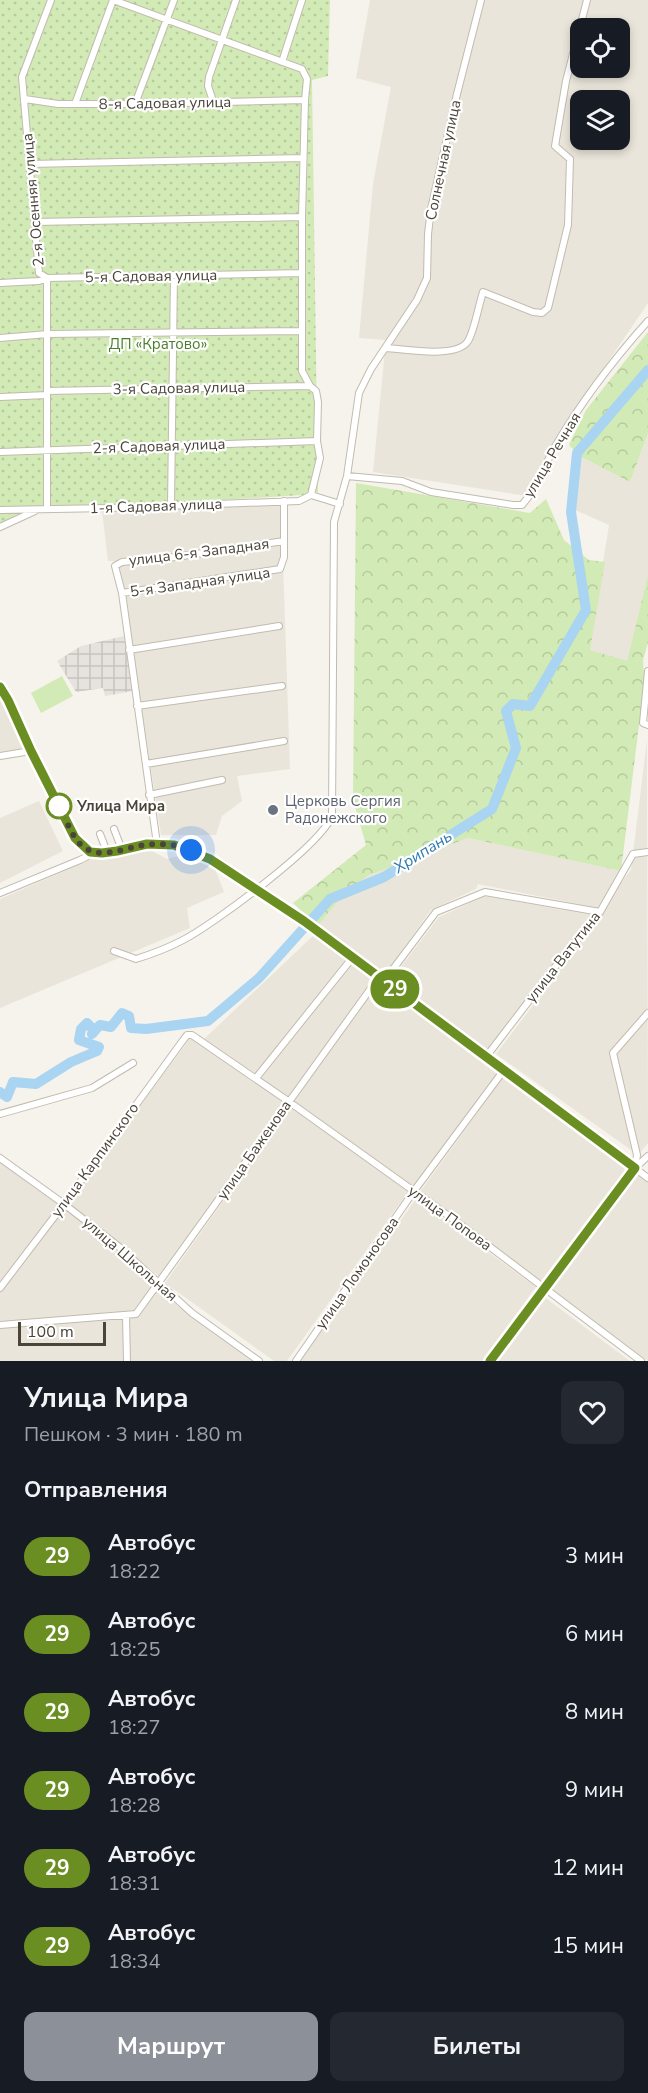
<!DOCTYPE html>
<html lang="ru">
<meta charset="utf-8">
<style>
body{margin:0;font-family:"Nunito Sans",sans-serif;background:#242831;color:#f1f3f6;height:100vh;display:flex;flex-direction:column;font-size:22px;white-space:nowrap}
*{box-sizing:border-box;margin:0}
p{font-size:20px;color:#9ea1a6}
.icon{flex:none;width:33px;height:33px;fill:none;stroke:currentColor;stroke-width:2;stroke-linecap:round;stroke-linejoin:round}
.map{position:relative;height:1361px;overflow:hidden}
.side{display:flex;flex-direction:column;background:#171b24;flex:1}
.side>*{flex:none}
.badge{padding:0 12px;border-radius:20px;font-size:21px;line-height:39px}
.fabs{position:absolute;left:570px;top:18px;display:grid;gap:12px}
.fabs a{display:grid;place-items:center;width:60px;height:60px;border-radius:12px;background:#171b24;box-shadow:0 3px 9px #0003;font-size:30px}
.scale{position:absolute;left:18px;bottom:15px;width:88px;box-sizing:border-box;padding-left:6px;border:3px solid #4b4439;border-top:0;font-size:16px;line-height:21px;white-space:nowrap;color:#4b4439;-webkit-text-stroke:4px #fff;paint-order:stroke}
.you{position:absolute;width:30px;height:30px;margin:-15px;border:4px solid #fff;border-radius:50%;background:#1a73e8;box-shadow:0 0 0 9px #1a73e833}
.map>.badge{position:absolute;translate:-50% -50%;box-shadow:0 0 0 3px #fff}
h2{padding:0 24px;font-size:22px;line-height:54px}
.round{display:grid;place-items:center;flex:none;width:63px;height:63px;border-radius:12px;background:#242831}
.head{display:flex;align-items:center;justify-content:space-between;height:102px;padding:0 24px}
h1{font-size:28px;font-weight:700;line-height:45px}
.action{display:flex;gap:12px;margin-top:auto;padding:12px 24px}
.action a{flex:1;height:69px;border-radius:12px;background:#8c9099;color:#fff;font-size:24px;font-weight:700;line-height:69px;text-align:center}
.action a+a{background:#242831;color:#f1f3f6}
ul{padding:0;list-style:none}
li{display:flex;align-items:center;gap:18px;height:78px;padding:0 24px}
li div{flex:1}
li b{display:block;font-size:22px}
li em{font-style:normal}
li .badge{min-width:66px;font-weight:700;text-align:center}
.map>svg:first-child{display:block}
</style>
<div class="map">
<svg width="648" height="1361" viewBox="0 0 648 1361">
<defs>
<pattern id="industrial-grid" width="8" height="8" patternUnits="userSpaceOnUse" patternTransform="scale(1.5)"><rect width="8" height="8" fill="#e6e2dd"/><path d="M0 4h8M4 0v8" fill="none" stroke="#c7c3be"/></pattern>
<pattern id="grass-dots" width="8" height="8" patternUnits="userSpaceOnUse" patternTransform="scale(1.5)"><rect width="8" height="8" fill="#d2eab5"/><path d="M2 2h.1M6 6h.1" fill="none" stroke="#b6ca9c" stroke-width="1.8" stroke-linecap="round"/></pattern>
<pattern id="forest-crowns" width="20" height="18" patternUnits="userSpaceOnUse" patternTransform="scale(1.5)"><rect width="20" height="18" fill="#d2eab5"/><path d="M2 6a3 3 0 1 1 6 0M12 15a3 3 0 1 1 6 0" fill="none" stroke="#b6ca9c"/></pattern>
</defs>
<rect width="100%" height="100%" fill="#f6f3ec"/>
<path fill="#eae5da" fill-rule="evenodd" d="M370,0H648V303L551,446L527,496L373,472L386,340L359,338L373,184L391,87L356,78ZM580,28H620V68H580ZM580,100H620V140H580Z
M648,433V575L627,662L589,650L609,525L573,509L579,456L630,482Z
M281,503L290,769L237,776L242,801L222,816L216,835H161L124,594L114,561H108L102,511Z
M0,696L8,708L23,748L0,754Z
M647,740L648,1143L638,1155L496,1054L603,913L610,896L631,870Z
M39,801L63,851L0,883V818Z
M468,838L621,871L598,908L478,884L476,889L431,910L383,977L318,926L339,900L367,876Z
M152,851L167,859L190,853L214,866L224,892L187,908L190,928L0,1008V899L99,856Z
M485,896L592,915L486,1052L390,981L439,917Z
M315,934L500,1070L414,1187L204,1039Z
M191,1037L283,1102L160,1277L68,1203Z
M505,1075L628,1168L540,1282L420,1192Z
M291,1105L408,1192L287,1361H274L165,1283Z
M0,1162L117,1247L157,1285L168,1299L253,1361H0Z
M636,1173L648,1182V1361L547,1288Z
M416,1199L536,1287L482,1361H299Z
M543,1296L630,1361H631H498Z"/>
<path fill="url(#industrial-grid)" d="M124,636L133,691L105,696L103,688L76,692L57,661L81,646Z"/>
<path fill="url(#grass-dots)" d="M0,0H330L328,76L312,80L318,494L39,511L0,529Z"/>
<path fill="url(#forest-crowns)" d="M648,332V433L630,482L579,456L569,445L586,410Z
M356,483L530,513L546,499L564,540L589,560L605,562L590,650L627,661L648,575V643L643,660L645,693L643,710L639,725L621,871L468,838L367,876L339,900L318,926L293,903L366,845L353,800Z"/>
<path fill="#d2eab5" d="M62,676L73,696L41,713L31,693Z"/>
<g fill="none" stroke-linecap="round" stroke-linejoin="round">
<path stroke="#a9d4f2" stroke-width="10" d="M0,1092L7,1097L13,1082L36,1084L71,1062L97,1051L99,1047L79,1040L81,1029L87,1023L93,1029L92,1034L100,1025L111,1027L122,1013L129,1016L131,1028L146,1029L208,1021L259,978L330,899L384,877L492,809L516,748L506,711L513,704L530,706L586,610L571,512L577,453L648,370"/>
<defs>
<path id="street" d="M113,0L302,69L307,79L305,100L302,217V371L310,386L316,391L318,402L317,441L320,458L311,495L340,504
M282,62L302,0
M25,99L58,104H135L305,100
M213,101L208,86L209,77L236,0
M75,104L113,0
M135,104L174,0
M30,164L303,158
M35,222L302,217
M0,283L39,281L47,278L302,273
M0,338L48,334L302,331
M386,348C405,349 457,359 468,341C474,332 479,304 483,292L533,312L542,313L548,308L568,225L570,159L555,146L566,81L587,0
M47,391L310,386
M0,397L47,395
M0,452L317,441
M347,476L402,481L431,492L513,505H522C538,487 544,465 556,445C582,401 614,359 648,321
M171,505L174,275
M47,509V278L39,273L22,77L51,0
M0,510L109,508L299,501L311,495
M0,527L35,511
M122,593L280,569L284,557V501
M129,650L279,626
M648,671L643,723L648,725
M0,687L8,700L31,751L75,838L90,852L102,853L117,851L147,844L174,845L210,859L304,921L648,1178
M137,706L282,686
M0,756L31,751
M146,764L284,741
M149,795L222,780
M114,829L122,850
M100,834L107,852
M157,844L122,593L115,566L122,562L176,557L284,541
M0,893L80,860L88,856L90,852
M114,951L136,959C152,954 168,948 183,940C215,923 320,846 332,816L334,522L347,476L359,393L371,369L417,300L427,278L428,234L431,209L457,94L481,0
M384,981L436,912L485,892L600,912
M486,1057L558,963L600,912L633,854L648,852
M256,1078L353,957
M0,1114L92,1088L133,1063
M0,1158L64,1204L118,1246L192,1313L259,1361
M635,1168L637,1155L613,1053L648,1013
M0,1288L64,1204L181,1043L187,1035H192L288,1101L457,1222L641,1361
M126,1316L127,1361
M0,1325L136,1314L379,977
M296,1361L414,1191L504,1070
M490,1361L635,1168L648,1156"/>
</defs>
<use href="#street" stroke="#c2bbae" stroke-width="8"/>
<use href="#street" stroke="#fff" stroke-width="6"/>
</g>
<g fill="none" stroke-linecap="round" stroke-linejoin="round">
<defs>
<path id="line" d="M0,687L8,700L31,751L75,838L90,852L102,853L117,851L147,844L174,845L210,859L304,921L635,1168L490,1361"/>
</defs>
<use href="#line" stroke="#fff" stroke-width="14"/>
<use href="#line" stroke="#6b8e23" stroke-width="9"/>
<path stroke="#4b4439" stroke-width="6" stroke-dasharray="0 10.8" d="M59,806C64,814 71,836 81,845C99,861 123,848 144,845C160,843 177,844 191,850"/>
</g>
<circle fill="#fff" stroke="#6b8e23" stroke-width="3" cx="59" cy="806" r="12"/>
<circle fill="#6b7280" stroke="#fff" stroke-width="2" cx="273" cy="810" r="6"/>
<g text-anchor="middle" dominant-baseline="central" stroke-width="4.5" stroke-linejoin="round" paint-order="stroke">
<g font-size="15" fill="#4b4439" stroke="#fff">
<text transform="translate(165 103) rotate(-1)">8-я Садовая улица</text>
<text transform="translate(443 160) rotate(-78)">Солнечная улица</text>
<text transform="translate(33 200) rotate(-95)">2-я Осенняя улица</text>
<text transform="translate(151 276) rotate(-1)">5-я Садовая улица</text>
<text transform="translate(179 388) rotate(-1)">3-я Садовая улица</text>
<text transform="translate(159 446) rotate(-2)">2-я Садовая улица</text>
<text transform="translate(552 455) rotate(-59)">улица Речная</text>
<text transform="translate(156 506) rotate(-2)">1-я Садовая улица</text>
<text transform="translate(199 552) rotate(-7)">улица 6-я Западная</text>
<text transform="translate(200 582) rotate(-8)">5-я Западная улица</text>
<text transform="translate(563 957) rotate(-52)">улица Ватутина</text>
<text transform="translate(254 1150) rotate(-55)">улица Баженова</text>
<text transform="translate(95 1160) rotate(-54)">улица Карпинского</text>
<text transform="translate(450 1218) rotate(36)">улица Попова</text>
<text transform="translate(130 1259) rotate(41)">улица Школьная</text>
<text transform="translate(357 1273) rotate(-55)">улица Ломоносова</text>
</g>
<g font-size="15" fill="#4a7f2a" stroke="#fff">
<text x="158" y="344">ДП «Кратово»</text>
</g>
<g font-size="15" fill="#5b616d" stroke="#fff" text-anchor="start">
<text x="285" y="801">Церковь Сергия<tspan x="285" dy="17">Радонежского</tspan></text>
</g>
<g font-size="15" font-weight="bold" fill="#4b4439" stroke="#fff" text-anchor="start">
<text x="77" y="806">Улица Мира</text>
</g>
<g font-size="16" font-style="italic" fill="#2e7ab2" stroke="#fff">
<text transform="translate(423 852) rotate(-32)">Хрипань</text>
</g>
</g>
</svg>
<div class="fabs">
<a><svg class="icon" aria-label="locate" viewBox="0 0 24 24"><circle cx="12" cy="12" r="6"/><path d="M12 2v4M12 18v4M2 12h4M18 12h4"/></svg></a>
<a><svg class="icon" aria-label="layers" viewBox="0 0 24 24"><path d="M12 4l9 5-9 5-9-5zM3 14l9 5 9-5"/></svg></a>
</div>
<div class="scale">100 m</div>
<div class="you" style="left:191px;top:850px"></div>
<b class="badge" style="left:395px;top:989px;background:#6b8e23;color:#fff">29</b>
</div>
<section class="side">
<div class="head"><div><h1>Улица Мира</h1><p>Пешком · 3 мин · 180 m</p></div><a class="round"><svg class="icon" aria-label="heart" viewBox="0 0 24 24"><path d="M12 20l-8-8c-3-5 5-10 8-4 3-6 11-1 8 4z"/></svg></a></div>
<h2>Отправления</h2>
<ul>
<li><span class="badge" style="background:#6b8e23;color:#fff">29</span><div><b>Автобус</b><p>18:22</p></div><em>3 мин</em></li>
<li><span class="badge" style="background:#6b8e23;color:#fff">29</span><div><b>Автобус</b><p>18:25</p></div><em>6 мин</em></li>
<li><span class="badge" style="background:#6b8e23;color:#fff">29</span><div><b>Автобус</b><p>18:27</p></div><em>8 мин</em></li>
<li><span class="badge" style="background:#6b8e23;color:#fff">29</span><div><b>Автобус</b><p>18:28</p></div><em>9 мин</em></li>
<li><span class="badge" style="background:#6b8e23;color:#fff">29</span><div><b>Автобус</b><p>18:31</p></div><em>12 мин</em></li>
<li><span class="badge" style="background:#6b8e23;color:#fff">29</span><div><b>Автобус</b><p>18:34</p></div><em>15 мин</em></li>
</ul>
<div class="action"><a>Маршрут</a><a>Билеты</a></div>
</section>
